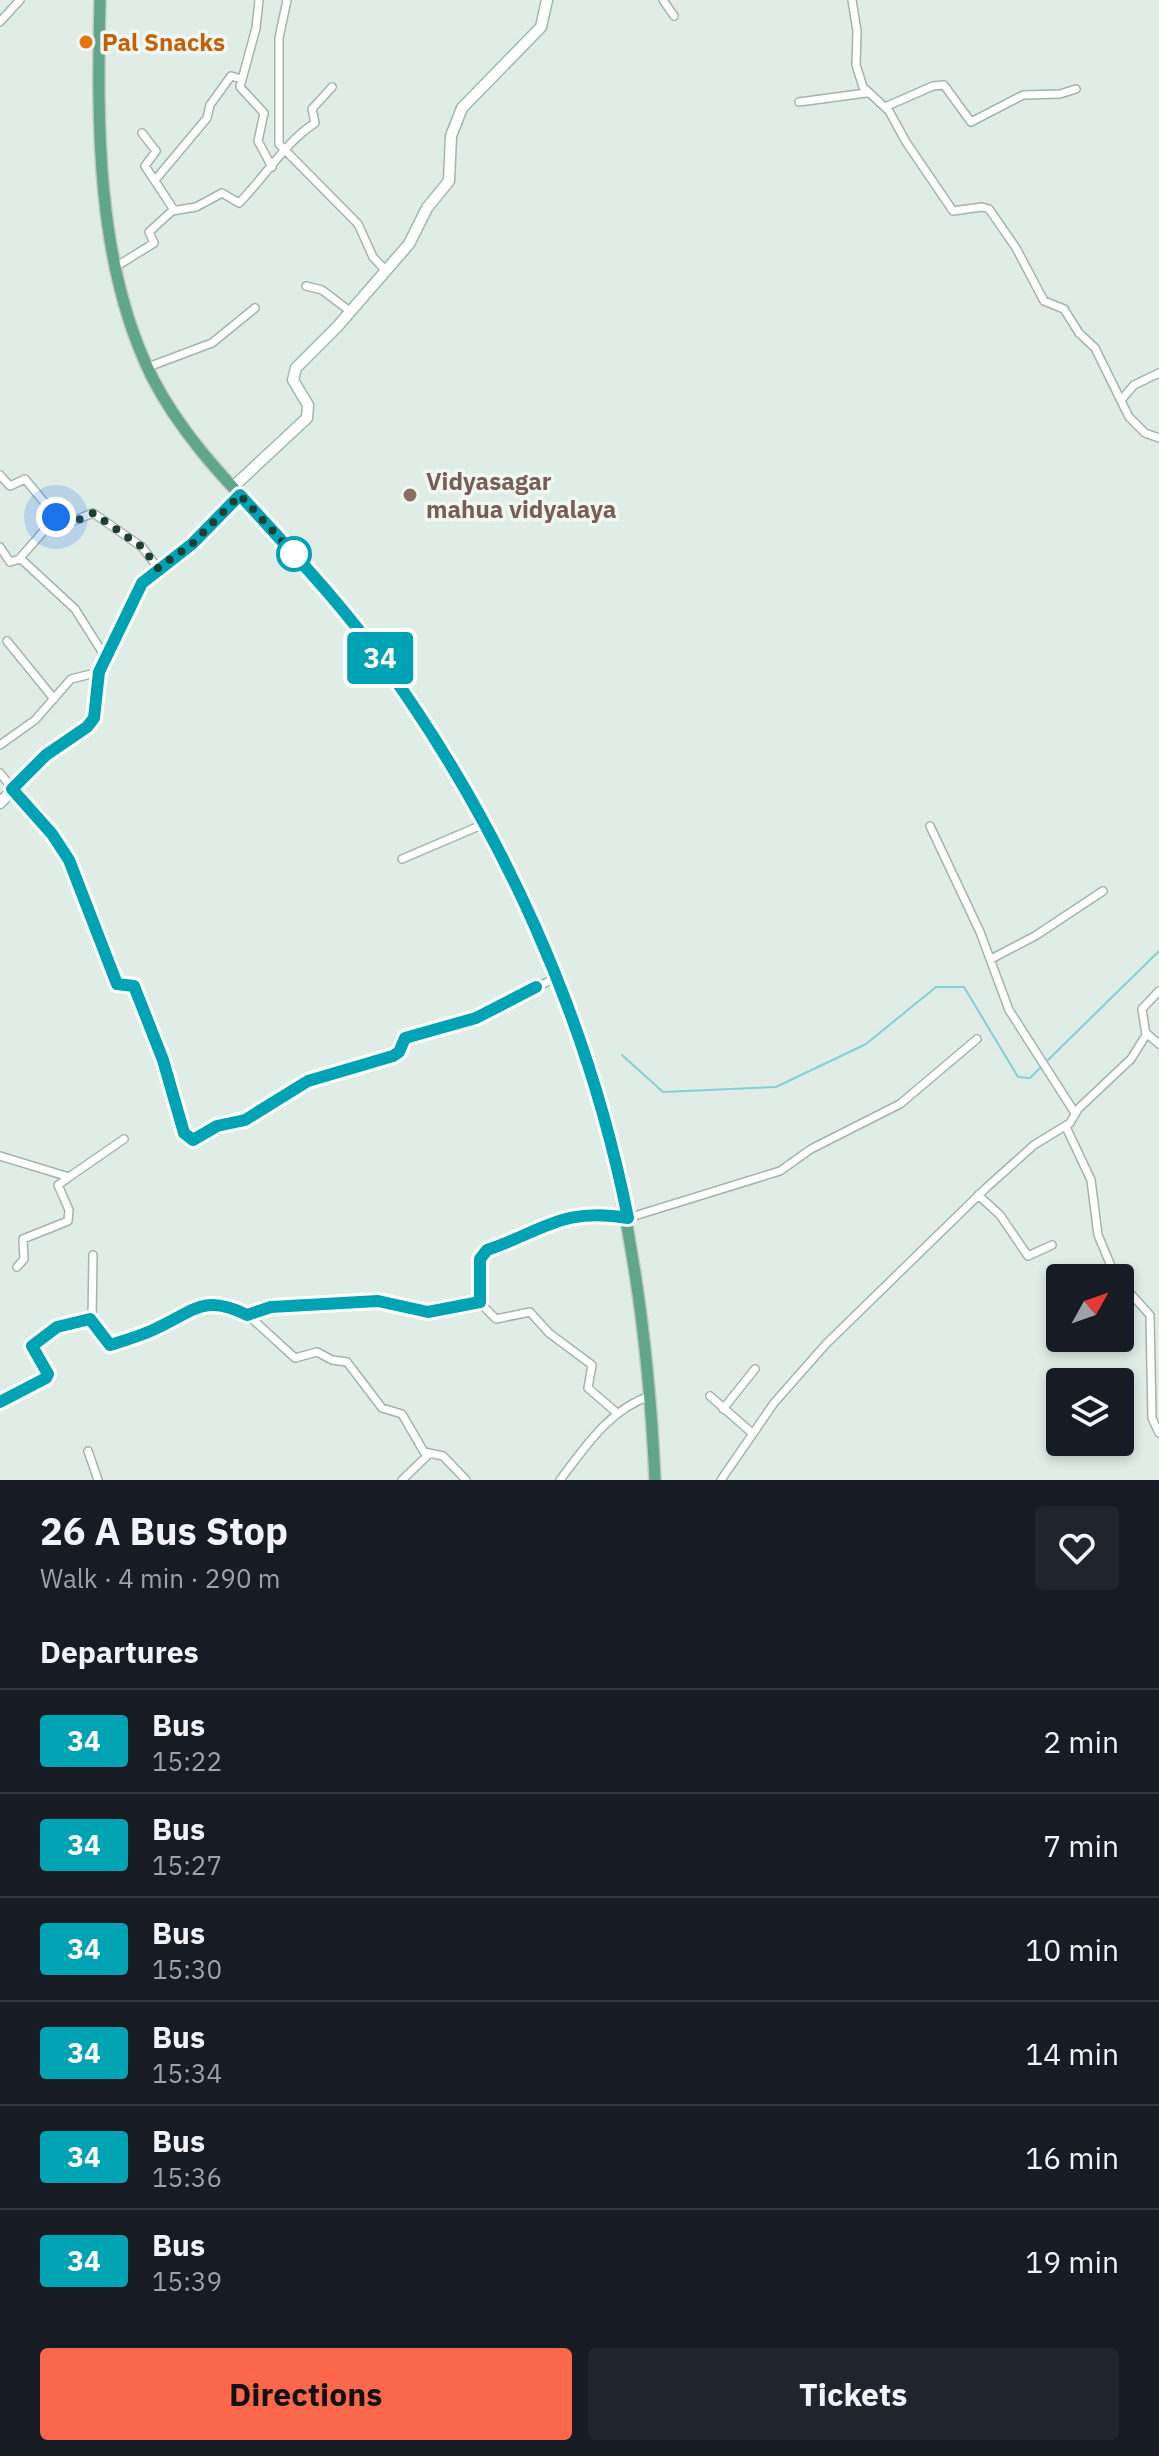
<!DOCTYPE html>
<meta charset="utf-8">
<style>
body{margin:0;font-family:"IBM Plex Sans",sans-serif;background:#20242c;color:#f1f3f6;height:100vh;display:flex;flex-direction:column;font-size:30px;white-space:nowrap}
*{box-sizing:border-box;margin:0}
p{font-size:26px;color:#9ea1a6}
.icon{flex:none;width:44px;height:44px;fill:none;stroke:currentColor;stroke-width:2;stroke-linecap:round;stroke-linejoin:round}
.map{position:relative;height:1480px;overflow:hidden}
.drawer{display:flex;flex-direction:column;background:#171b24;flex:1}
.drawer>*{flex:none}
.badge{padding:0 16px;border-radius:6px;font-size:28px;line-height:52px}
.needle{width:52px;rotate:50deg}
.controls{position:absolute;left:1046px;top:1264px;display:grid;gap:16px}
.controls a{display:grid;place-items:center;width:88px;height:88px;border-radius:8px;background:#171b24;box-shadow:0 4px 12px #0003;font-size:40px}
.you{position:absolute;width:40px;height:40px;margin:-20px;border:6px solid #fff;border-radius:50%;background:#1a73e8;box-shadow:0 0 0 12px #1a73e833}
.map>.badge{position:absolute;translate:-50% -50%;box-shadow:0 0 0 4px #fff}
h2{padding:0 40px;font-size:30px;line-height:72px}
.round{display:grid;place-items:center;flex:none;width:84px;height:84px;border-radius:8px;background:#20242c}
.overview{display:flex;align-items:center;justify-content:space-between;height:136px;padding:0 40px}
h1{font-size:38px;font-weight:700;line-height:60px}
.button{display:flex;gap:16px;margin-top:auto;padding:16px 40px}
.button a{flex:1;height:92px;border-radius:8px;background:#fd684d;color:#111;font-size:32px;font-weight:700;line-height:92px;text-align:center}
.button a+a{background:#20242c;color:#f1f3f6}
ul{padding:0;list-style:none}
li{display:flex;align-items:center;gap:24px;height:104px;padding:0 40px;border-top:2px solid #363941}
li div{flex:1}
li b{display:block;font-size:30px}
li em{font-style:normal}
li .badge{min-width:88px;font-weight:700;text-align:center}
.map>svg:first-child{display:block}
</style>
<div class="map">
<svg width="1159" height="1480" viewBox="0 0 1159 1480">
<rect width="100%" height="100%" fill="#e0ece6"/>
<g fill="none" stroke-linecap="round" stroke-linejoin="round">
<path stroke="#83d1d6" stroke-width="2" d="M622,1055L663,1092L776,1087L866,1044L936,987H964L1018,1077L1030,1078L1041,1067
M1046,1062L1159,951"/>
<defs>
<path id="street" d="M259,0L256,28L240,87L264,113L258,141L272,167
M287,0L279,38V144L358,224L373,257L386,271
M663,0L674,16
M852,0L857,31L856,65L863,87L889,111L906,142L953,211L982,207L989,209L1016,248L1044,301L1064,309L1079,333L1095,348L1129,417L1145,433L1159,438
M0,22L20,0
M799,102L866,93
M885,107L933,86L944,85L971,122L1023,95L1060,94L1076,89
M142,133L156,151L145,166L174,210
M156,179L207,118L210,105L231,76L241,79
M117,266L154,243L149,232L172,211L196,207L222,193L239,203C265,177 285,142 315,123L312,109L332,87
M306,286L322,290L351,312
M148,367L212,343L255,308
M1122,399L1134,385L1159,373
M0,475L10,486L25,479L63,525L93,513L142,547L158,568
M56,517L20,558L75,609L106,658
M0,547L10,562L20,559
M7,641L54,699
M0,745L35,720L71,679L99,672
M0,773L69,860L116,983L134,986L163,1060L182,1130L191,1139L217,1126L245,1120L308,1081L393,1056L399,1052L405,1038L476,1018L557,977
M930,826L980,932L1009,1010L1075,1113
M402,859L484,824
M991,959L1035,936L1103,891
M1146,1033L1159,1044
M1066,1127L1091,1180L1098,1235L1116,1278
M0,1156L69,1177L124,1139
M978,1195L1000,1215L1028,1256L1052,1245
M17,1267L24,1259L23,1239L68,1221L69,1210L58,1185L68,1178
M1120,1282L1150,1315L1152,1418L1159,1433
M480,1303L496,1319L530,1312L549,1333L592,1365L588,1388L617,1413
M247,1315L271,1307L378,1301L428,1312L479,1303L480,1259L487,1250L568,1216L600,1214L628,1218L780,1171L811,1149L900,1104L977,1039
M92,1320L93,1255
M710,1396L752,1433
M0,1402L46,1378L48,1374L32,1346L57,1327L90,1319L110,1345L159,1327L186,1310L216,1304L249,1316L295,1358L317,1352L332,1360L347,1362L382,1408L402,1414L424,1452L443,1456L466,1480
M723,1409L755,1369
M88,1451L98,1480
M402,1480L428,1455
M560,1480C585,1447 610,1409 650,1396
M721,1480L774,1403L826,1344L986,1188L1034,1145L1070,1123L1078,1109L1131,1059L1146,1035L1142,1009L1159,991"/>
<path id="secondary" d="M233,487L307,418L308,405L293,380L296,368L337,327L409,244L427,208L449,181L451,136L462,108L541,27L547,0
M0,803L46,755L87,727L94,718L99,672L142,583L192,544L240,495"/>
<path id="primary" d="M100,0C97,124 96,264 152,377C186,444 241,495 290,549C350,616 404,688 451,765C589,995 643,1214 655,1480"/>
</defs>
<use href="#street" stroke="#a2b4ad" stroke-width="10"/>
<use href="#secondary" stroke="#9db9ad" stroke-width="13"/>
<use href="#primary" stroke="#c0c9c6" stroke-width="14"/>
<use href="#street" stroke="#fff" stroke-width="7"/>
<use href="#secondary" stroke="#fff" stroke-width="10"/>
<use href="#primary" stroke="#61a58d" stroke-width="11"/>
</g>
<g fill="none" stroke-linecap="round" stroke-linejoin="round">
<defs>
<path id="line" d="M0,1402L46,1378L48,1374L32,1346L57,1327L90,1319L110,1345C126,1340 144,1335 159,1327C195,1310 205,1294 247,1315L271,1307L378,1301L428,1312L480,1302V1259L487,1250C545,1230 563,1207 628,1218C588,1017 502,827 382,661C340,602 289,549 240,495L192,544L142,583L99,672L94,718L87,727L46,755L12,789L52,834L69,860L117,984L134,986L163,1060L184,1133L193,1140L217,1126L245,1120L308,1081L393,1056L399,1052L405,1038L476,1018L536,987"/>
</defs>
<use href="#line" stroke="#fff" stroke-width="18"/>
<use href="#line" stroke="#00a3b4" stroke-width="12"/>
<path stroke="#1f3e33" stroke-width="8" stroke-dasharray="0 14.4" d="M56,517L65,526L93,513L142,547L158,568L192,544L240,495L294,554"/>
</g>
<circle fill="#e8710a" stroke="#f1f8f4" stroke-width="3" cx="86" cy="42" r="8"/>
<circle fill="#8d6e63" stroke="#f1f8f4" stroke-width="3" cx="410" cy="495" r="8"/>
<circle fill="#fff" stroke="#00a3b4" stroke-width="4" cx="294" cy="554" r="16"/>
<g text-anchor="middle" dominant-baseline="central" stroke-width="7" stroke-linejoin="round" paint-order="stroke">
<g font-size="24" font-weight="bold" fill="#c56008" stroke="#f1f8f4" text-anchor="start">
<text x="102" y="42">Pal Snacks</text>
</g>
<g font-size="24" font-weight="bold" fill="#785e54" stroke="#f1f8f4" text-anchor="start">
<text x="426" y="481">Vidyasagar<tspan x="426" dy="28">mahua vidyalaya</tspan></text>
</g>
</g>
</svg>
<div class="controls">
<a><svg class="needle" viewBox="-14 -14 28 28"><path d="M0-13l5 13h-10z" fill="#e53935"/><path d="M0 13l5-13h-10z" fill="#9ea1a6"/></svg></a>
<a><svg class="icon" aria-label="layers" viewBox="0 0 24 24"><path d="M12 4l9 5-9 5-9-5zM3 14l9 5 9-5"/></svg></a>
</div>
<div class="you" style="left:56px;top:517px"></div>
<b class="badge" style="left:380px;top:658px;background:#00a3b4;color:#fff">34</b>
</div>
<section class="drawer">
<div class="overview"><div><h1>26 A Bus Stop</h1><p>Walk · 4 min · 290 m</p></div><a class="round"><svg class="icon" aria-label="heart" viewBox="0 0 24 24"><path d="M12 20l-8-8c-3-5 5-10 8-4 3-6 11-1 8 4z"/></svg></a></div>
<h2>Departures</h2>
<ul>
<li><span class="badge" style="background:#00a3b4;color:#fff">34</span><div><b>Bus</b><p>15:22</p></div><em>2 min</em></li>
<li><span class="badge" style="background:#00a3b4;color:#fff">34</span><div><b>Bus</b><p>15:27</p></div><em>7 min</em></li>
<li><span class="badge" style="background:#00a3b4;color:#fff">34</span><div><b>Bus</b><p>15:30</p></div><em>10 min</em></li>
<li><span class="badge" style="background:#00a3b4;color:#fff">34</span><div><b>Bus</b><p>15:34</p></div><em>14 min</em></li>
<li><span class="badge" style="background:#00a3b4;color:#fff">34</span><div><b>Bus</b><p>15:36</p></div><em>16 min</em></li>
<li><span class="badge" style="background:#00a3b4;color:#fff">34</span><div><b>Bus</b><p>15:39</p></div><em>19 min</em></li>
</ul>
<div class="button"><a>Directions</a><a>Tickets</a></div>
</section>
